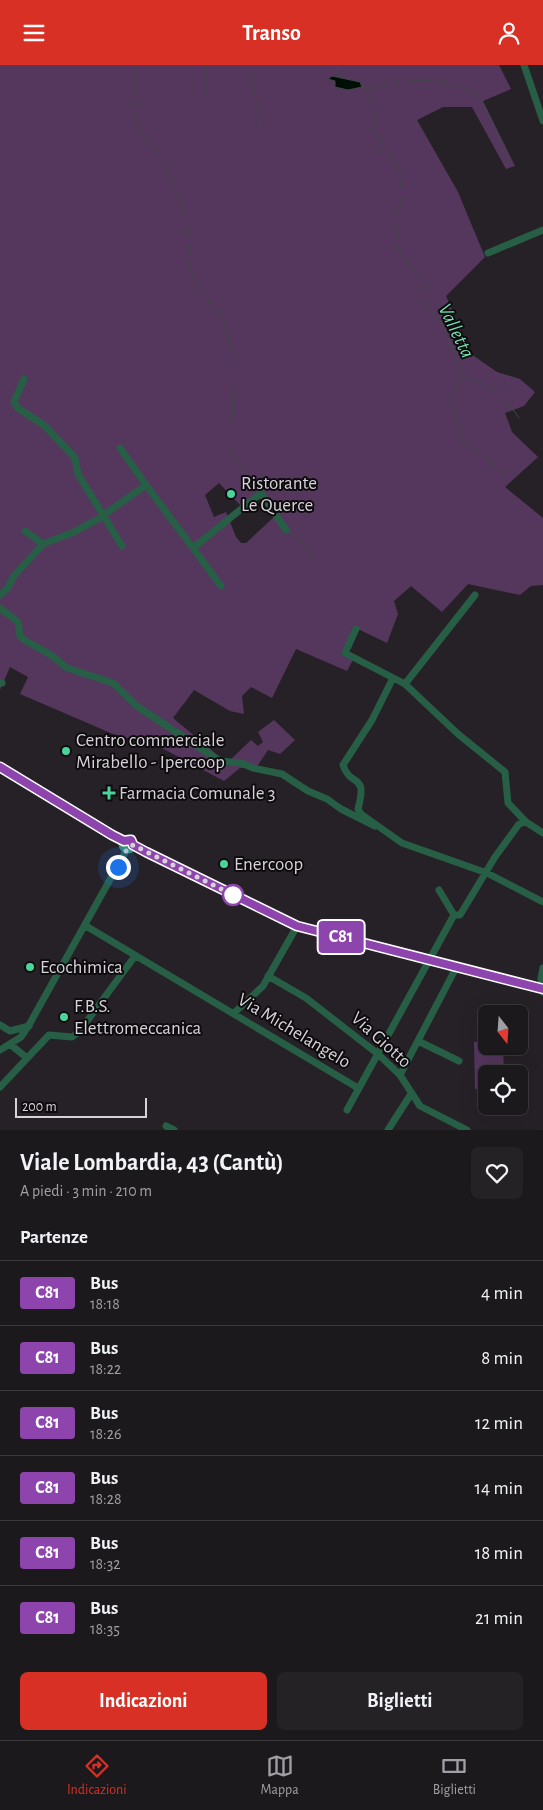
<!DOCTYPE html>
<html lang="it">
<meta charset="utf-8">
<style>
body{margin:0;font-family:"Alegreya Sans",sans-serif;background:#252226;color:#f1f3f6;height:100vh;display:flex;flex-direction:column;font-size:19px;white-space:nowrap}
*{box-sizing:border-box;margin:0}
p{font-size:16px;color:#a0a0a4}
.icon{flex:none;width:28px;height:28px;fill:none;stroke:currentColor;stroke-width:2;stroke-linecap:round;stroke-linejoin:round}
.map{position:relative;height:1065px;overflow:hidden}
.sheet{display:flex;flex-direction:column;background:#1c191d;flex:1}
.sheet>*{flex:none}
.badge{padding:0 10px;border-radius:4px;font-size:18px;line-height:32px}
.needle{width:32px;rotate:163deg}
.fabs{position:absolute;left:478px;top:940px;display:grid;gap:10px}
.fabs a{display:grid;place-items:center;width:50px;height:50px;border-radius:8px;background:#1c191d;box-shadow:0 5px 20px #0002,0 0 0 1px #3a383b;font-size:25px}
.scale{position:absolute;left:15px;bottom:12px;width:132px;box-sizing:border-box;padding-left:5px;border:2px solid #d6d2d7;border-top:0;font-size:14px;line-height:18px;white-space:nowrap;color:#d6d2d7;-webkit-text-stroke:4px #0e0b0e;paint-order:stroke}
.you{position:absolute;width:25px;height:25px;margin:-12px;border:4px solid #fff;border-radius:50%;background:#1a73e8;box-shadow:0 0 0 8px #1a73e833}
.map>.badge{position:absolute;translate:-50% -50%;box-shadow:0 0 0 2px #fff}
h2{padding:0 20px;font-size:19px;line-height:45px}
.round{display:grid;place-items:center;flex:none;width:52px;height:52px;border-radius:8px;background:#252226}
.headline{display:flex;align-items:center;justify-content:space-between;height:85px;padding:0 20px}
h1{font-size:24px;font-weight:600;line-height:38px}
.action{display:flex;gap:10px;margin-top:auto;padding:10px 20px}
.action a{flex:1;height:58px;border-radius:8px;background:#d93025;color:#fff;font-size:20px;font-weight:600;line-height:58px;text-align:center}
.action a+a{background:#252226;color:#f1f3f6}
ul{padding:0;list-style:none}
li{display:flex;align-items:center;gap:15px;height:65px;padding:0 20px;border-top:1px solid #3a383b}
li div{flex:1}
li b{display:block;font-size:19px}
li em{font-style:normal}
li .badge{min-width:55px;font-weight:700;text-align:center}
header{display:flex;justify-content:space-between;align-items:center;height:65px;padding:0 20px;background:#d93025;color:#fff;font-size:22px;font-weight:600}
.tab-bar{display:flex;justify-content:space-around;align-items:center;height:70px;border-top:1px solid #3a383b;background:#1c191d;font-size:14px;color:#a0a0a4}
.tab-bar a{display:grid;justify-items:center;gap:2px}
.tab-bar .current{color:#d93025}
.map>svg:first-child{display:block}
</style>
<header><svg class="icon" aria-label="menu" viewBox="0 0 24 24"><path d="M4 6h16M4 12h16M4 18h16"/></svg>Transo<svg class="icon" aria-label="person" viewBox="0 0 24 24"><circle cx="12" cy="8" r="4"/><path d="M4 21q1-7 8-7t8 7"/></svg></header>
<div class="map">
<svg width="543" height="1065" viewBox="0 0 543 1065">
<rect width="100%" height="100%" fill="#262127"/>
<path fill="#55375e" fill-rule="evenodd" d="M0,0H499L511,24L483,36L515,101L506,104L472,42H443L417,55L458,127L485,192L446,231L471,289L497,307L520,314L535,327L524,341L505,348L512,367L538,392L505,422L543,453V520L531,521L520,530L468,519L442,547L411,521L394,536L398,549L387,578L356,563L341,588L353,595L347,606L296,584L272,633L251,622L242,631L244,649L230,646L194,625L173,653L227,698L251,675L258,681L263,677L258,667L274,655L295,675L280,689L268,685L256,703H240L224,716L160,682L113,669L20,629L28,612L10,602L0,625ZM219,418L241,441L261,430L275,451L246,478H241L236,472L226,447L214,452L205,430Z
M474,977H486V981H503L504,1009H486V1024H475Z"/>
<path fill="#000e05" stroke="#404944" d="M332,11L360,17L362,22L348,25L335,22V16L328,14Z"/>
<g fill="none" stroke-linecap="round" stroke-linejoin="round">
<path stroke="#404944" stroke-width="1" d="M135,0V28L132,39L138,62L167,102L175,122L185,153L191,206L201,226L223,253L234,291L231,387C239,402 251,411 260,426
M206,0V33
M248,0L261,57L262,75
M337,0L338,7L343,12
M362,19L373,36L375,58L370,64L381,74L378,85L392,92L402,111L399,127L401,140L394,146L393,156L399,185L407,198L425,217L427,223L425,231L428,242L443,261L462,310C494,323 499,325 519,353
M368,24C406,13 441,11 478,29C481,41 488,47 492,58C499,71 502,85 510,98
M462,311L451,333L463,376L475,384L505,410
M288,466L309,482L313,493"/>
<path stroke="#275e46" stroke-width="7" d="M524,0L543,56
M488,188L543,165
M24,314L14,337L18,343L45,361L75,393L78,409L122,481
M120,383L146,420
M25,466L43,479
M193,483L221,521
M0,530L7,524L14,511L43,479L74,467L98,454L146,420L193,483L261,428L286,465
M0,543L18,557L20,571L26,576L51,590L67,603L113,618L138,642L220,696L241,698L253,703L282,709L308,726L327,734L341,744L375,761
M356,564L345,588L405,619L458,669L505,707L508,738L526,757
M393,613L372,655L343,700C351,724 368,706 358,744L361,749L402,778L487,808L543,837
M0,618H2
M405,619L475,530
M439,825L454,850
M86,861L358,1023
M268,911L306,933L378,989L400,1010L420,1041L467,1065
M543,927L541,913L543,903
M234,948L263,921L297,861
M0,960L10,966L29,961
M418,976L459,996
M11,980L27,993
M0,985L21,972L29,960L127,784
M400,1010L457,901
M0,1022L49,970L72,972L79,967L135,891
M347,1045L454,850H460L495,792L519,759L526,757L543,768
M166,1061L174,1065
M388,1065L411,1029"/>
<path stroke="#35946d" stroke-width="9" d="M0,702L124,776
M123 779a5 5 0 1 1 10 0a5 5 0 1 1-10 0Z
M133,781L297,861L543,924"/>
</g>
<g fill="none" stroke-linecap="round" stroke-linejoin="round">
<defs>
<path id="line" d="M0,702L112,770L124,776L131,775L133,780L146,787L297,861L543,924"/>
</defs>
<use href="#line" stroke="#fff" stroke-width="11"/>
<use href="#line" stroke="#8e44ad" stroke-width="8"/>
<path stroke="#d6d2d7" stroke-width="5" stroke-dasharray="0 9" d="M118,802L127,784L133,780L233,830"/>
</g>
<g fill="#4ad49c" stroke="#0e0b0e" stroke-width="2">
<circle cx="231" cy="429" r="5"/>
<circle cx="66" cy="686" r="5"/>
<path d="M106.5 720.5h5v5h5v5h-5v5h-5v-5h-5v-5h5z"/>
<circle cx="224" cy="799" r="5"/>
<circle cx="30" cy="902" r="5"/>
<circle cx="64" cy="952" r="5"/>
</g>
<circle fill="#fff" stroke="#8e44ad" stroke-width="2.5" cx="233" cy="830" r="10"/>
<g text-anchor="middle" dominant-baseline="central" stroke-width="4" stroke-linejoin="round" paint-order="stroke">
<g font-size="19" fill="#d6d2d7" stroke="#0e0b0e" text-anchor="start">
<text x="241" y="418">Ristorante<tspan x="241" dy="22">Le Querce</tspan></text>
<text x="76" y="675">Centro commerciale<tspan x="76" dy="22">Mirabello - Ipercoop</tspan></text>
<text x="119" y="728">Farmacia Comunale 3</text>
<text x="234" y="799">Enercoop</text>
<text x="40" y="902">Ecochimica</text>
<text x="74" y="941">F.B.S.<tspan x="74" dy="22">Elettromeccanica</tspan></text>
</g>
<g font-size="19" fill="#d6d2d7" stroke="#0e0b0e">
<text transform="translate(294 966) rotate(31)">Via Michelangelo</text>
<text transform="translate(381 975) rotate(42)">Via Giotto</text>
</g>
<g font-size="20" font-style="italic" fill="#70e2af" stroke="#0e0b0e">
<text transform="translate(456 266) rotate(64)">Valletta</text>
</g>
</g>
</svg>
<div class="fabs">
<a><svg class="needle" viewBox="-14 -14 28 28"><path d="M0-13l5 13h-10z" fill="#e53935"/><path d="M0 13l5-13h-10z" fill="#a0a0a4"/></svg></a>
<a><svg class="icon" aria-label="locate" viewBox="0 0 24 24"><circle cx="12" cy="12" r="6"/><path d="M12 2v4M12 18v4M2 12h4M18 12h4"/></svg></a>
</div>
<div class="scale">200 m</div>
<div class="you" style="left:118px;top:802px"></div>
<b class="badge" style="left:341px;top:872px;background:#8e44ad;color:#fff">C81</b>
</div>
<section class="sheet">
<div class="headline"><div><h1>Viale Lombardia, 43 (Cantù)</h1><p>A piedi · 3 min · 210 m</p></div><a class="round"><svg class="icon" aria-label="heart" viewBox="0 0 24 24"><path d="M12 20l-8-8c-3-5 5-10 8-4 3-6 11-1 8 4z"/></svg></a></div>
<h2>Partenze</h2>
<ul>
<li><span class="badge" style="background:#8e44ad;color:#fff">C81</span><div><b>Bus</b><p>18:18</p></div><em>4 min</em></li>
<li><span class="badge" style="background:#8e44ad;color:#fff">C81</span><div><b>Bus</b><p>18:22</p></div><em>8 min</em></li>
<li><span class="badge" style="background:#8e44ad;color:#fff">C81</span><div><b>Bus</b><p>18:26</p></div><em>12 min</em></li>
<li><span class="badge" style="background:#8e44ad;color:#fff">C81</span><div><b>Bus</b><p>18:28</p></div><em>14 min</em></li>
<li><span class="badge" style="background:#8e44ad;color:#fff">C81</span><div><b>Bus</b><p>18:32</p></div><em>18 min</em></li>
<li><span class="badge" style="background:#8e44ad;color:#fff">C81</span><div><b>Bus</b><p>18:35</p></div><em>21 min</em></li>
</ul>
<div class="action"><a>Indicazioni</a><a>Biglietti</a></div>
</section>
<nav class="tab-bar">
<a class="current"><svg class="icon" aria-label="directions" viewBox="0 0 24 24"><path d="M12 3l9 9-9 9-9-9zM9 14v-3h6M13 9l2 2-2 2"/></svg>Indicazioni</a>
<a><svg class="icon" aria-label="map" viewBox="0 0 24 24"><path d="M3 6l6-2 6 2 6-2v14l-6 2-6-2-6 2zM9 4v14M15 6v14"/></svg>Mappa</a>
<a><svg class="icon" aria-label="tickets" viewBox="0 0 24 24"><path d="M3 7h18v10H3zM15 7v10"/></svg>Biglietti</a>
</nav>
